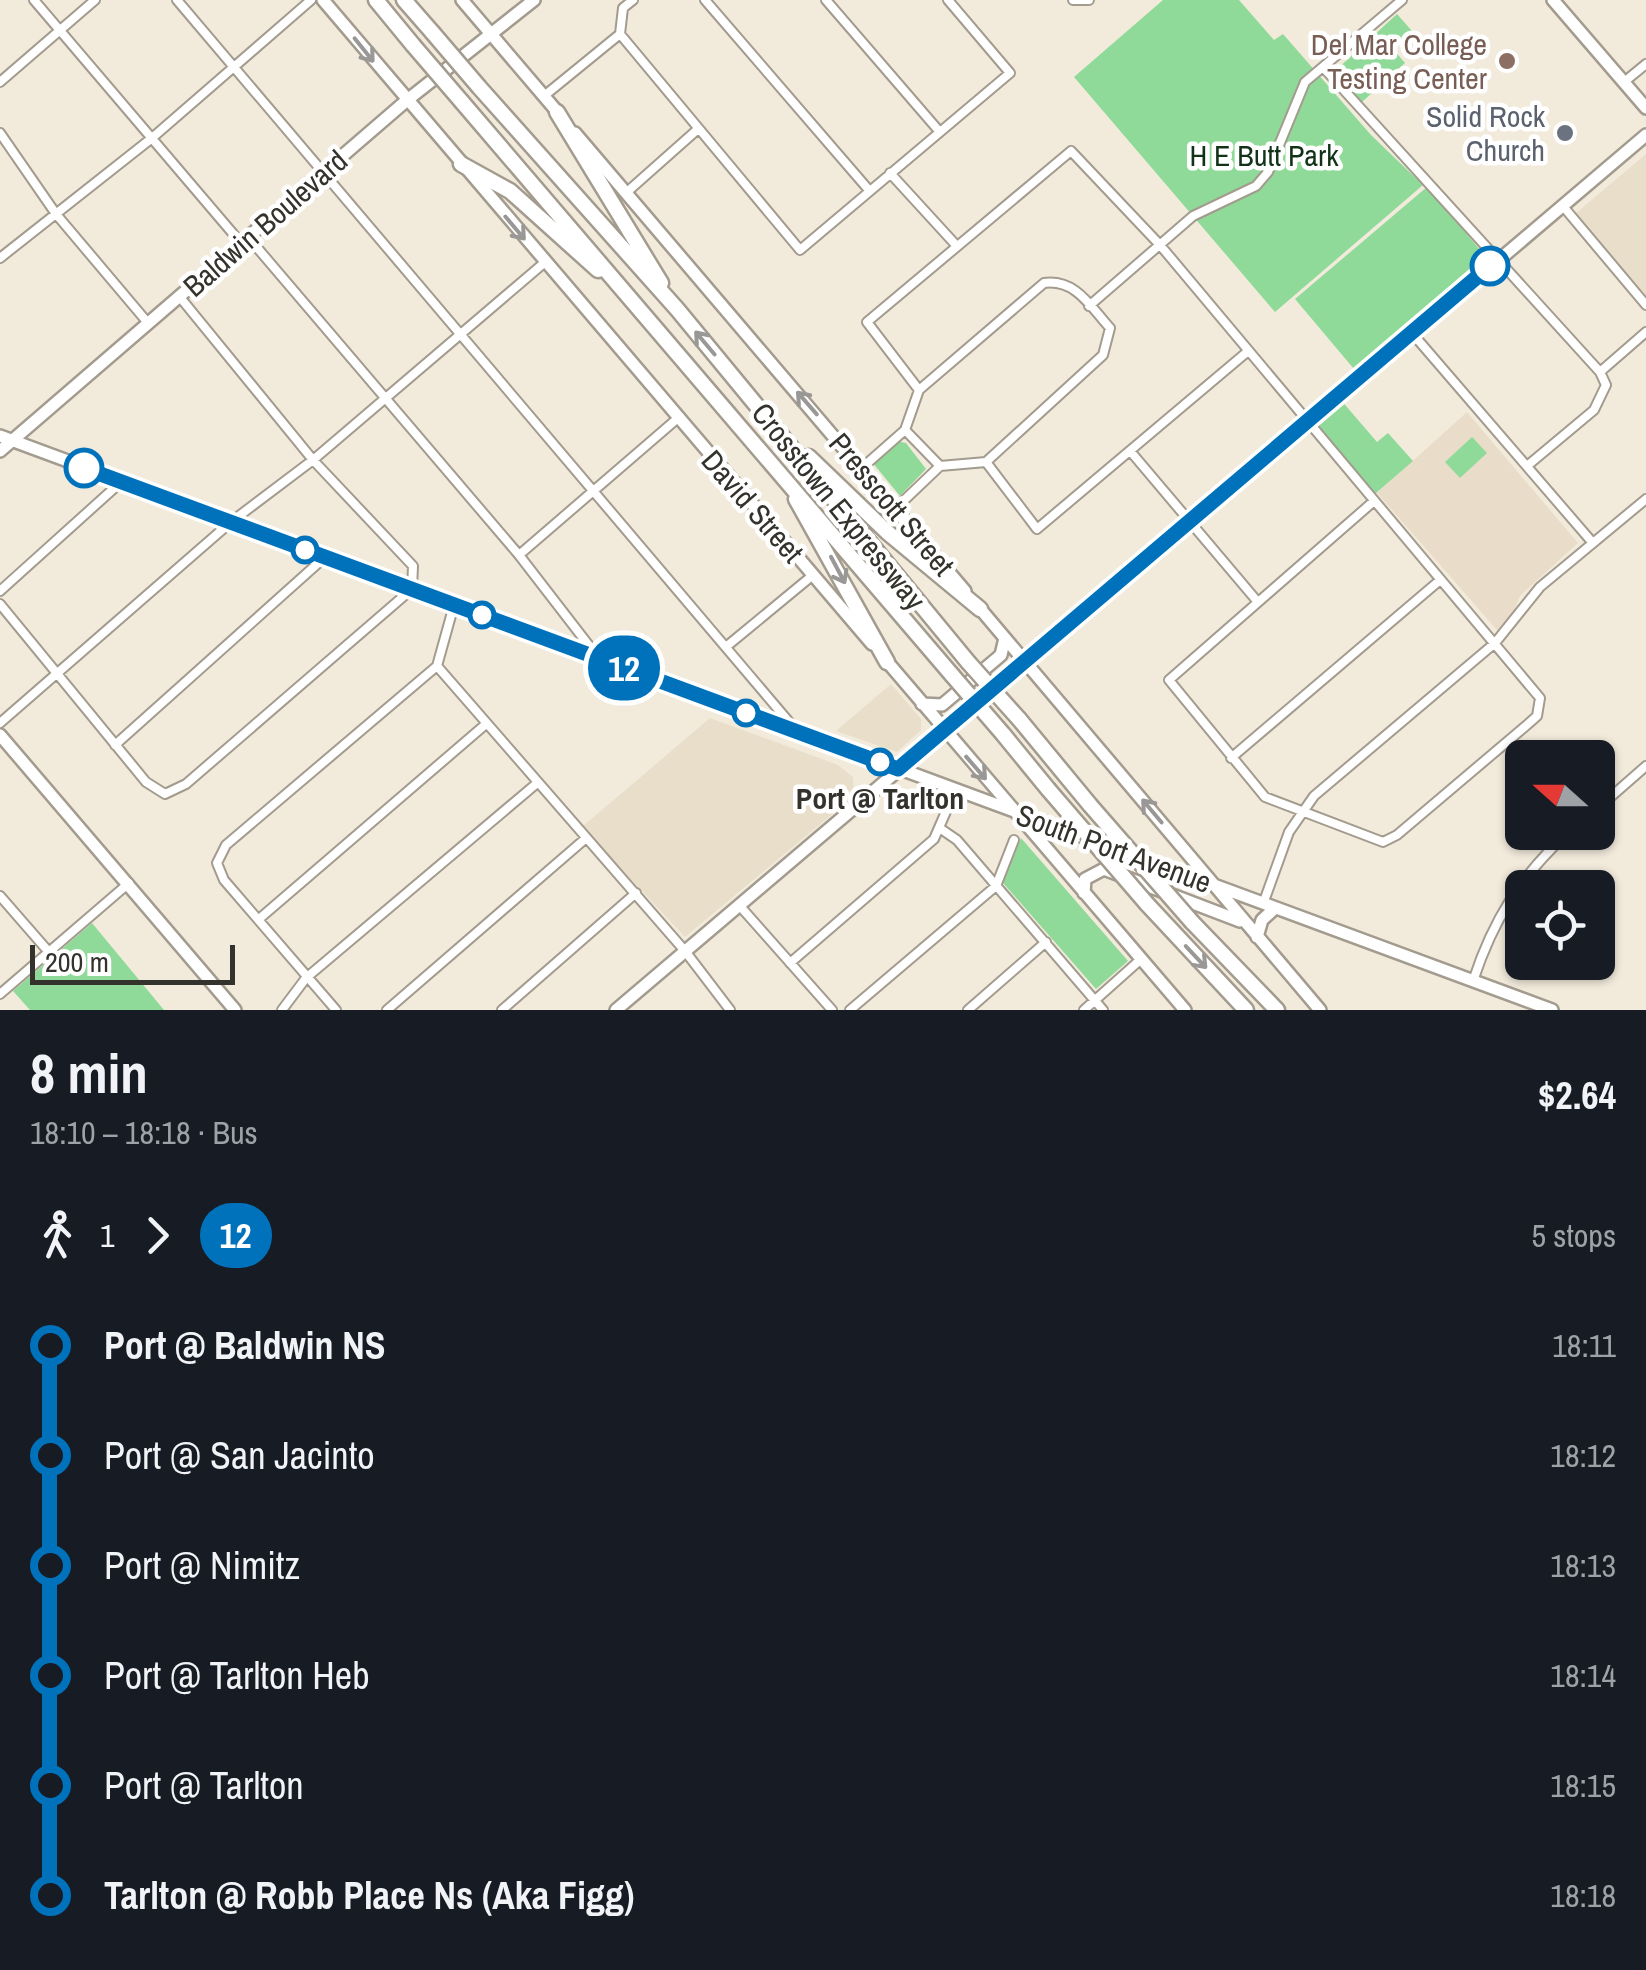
<!DOCTYPE html>
<meta charset="utf-8">
<style>
body{margin:0;font-family:"Archivo Narrow",sans-serif;background:#20242c;color:#f1f3f6;height:100vh;display:flex;flex-direction:column;font-size:38px;white-space:nowrap}
*{box-sizing:border-box;margin:0}
p{font-size:32px;color:#9ea1a6}
.icon{flex:none;width:55px;height:55px;fill:none;stroke:currentColor;stroke-width:2;stroke-linecap:round;stroke-linejoin:round}
.map{position:relative;height:1010px;overflow:hidden}
.sheet{display:flex;flex-direction:column;background:#171b24;flex:1}
.sheet>*{flex:none}
.badge{padding:0 20px;border-radius:32px;font-size:35px;line-height:65px}
.needle{width:65px;rotate:291deg}
.fabs{position:absolute;left:1505px;top:740px;display:grid;gap:20px}
.fabs a{display:grid;place-items:center;width:110px;height:110px;border-radius:15px;background:#171b24;box-shadow:0 2px 8px #0004;font-size:50px}
.scale{position:absolute;left:30px;bottom:25px;width:205px;box-sizing:border-box;padding-left:10px;border:5px solid #34322c;border-top:0;font-size:28px;line-height:35px;white-space:nowrap;color:#34322c;-webkit-text-stroke:8px #fff;paint-order:stroke}
.map>.badge{position:absolute;translate:-50% -50%;box-shadow:0 0 0 5px #fff}
.legs{display:flex;align-items:center;gap:15px;height:110px;padding:0 30px;font-size:32px}
.legs p{margin-inline-start:auto}
.summary{display:flex;align-items:center;justify-content:space-between;height:170px;padding:0 30px}
h1{font-size:55px;font-weight:800;line-height:75px}
ul{padding:0 30px;list-style:none}
li{display:flex;align-items:center;gap:35px;height:110px;font-size:38px}
li i{display:grid;place-items:center;width:15px;height:100%;margin:0 12px;background:currentColor}
li i::after{content:'';width:25px;height:25px;margin:-12px;border:8px solid;border-radius:50%;background:#171b24}
li p{margin-inline-start:auto}
li:first-child i{background:linear-gradient(#0000 50%,currentColor 0)}
li:last-child i{background:linear-gradient(currentColor 50%,#0000 0)}
.map>svg:first-child{display:block}
</style>
<div class="map">
<svg width="1646" height="1010" viewBox="0 0 1646 1010">
<rect width="100%" height="100%" fill="#f2ebdc"/>
<path fill="#e8deca" d="M1646,154V297L1575,214Z
M891,684L921,719V730L897,752L836,731Z
M710,718L838,765L853,777L854,796L685,937L582,827Z"/>
<path fill="#e9ddc9" d="M1467,412L1578,543L1520,596L1512,615L1497,630L1377,493Z"/>
<path fill="#8fda98" d="M1163,0H1239L1274,40L1283,34L1371,135L1423,185L1275,312L1074,77Z
M1397,14L1412,31L1393,49L1405,63L1362,102L1335,71Z
M1427,187L1486,257L1354,369L1295,299Z
M1340,399L1377,442L1388,433L1413,461L1375,494L1314,423Z
M1472,437L1487,453L1460,478L1445,462Z
M896,441L906,443L926,469L900,496L872,462Z
M1021,838L1128,961L1096,989L1003,883Z
M92,923L164,1010H30L13,991Z"/>
<g fill="none" stroke-linecap="round" stroke-linejoin="round">
<defs>
<path id="street" d="M34,0L241,243
M177,0L795,729
M705,0L868,189
M826,0L939,131
M1073,0H1089
M620,34L800,250L1010,73L948,0
M1323,67L1600,372
M0,82L95,0
M1624,82L1646,64
M544,96L620,34L623,8L633,0
M0,133L56,214L148,323
M890,173L955,244
M627,192L698,129
M1562,205L1646,305
M248,237L519,555L597,656
M0,258L152,138L311,0
M1089,306L1193,216L1256,186L1268,172L1305,82L1402,0
M1412,333L1592,542
M919,390L867,322L1071,151L1160,245L1540,698L1537,716L1528,724L1397,835L1383,842L1265,797L1169,680L1374,501
M905,430L940,466
M1131,452L1257,601
M986,462L1037,529L1247,352
M1527,466L1594,410L1606,385L1600,372L1646,332
M863,467L905,430L919,390L1044,283C1076,279 1090,306 1110,328L1103,355L986,462L940,466L896,508
M519,555L678,418
M0,591L121,482
M0,604L146,782L165,794L186,784L412,589L413,566L313,460L179,296
M727,646L813,575
M437,666L685,951L730,1010
M0,723L231,522L313,460L544,263
M115,745L325,557
M1231,758L1439,581
M1598,808L1646,766
M941,829L957,840L1103,1010
M0,896L48,951
M1263,904L1289,832L1314,796L1495,643L1540,587L1646,499
M739,905L832,1010
M259,919L486,724
M790,963L934,839L955,791
M1473,981C1493,920 1521,875 1569,832
M0,994L129,883
M282,1010L306,978L536,784
M336,1010L224,880L217,863L226,845L437,666L454,605
M387,1010L585,839
M502,1010L636,893
M850,1010L996,886L1014,840
M968,1010L1046,942
M1084,1010L1140,960"/>
<path id="secondary" d="M323,0L872,644
M462,0L560,115
M1553,0L1646,108
M575,133L965,591
M0,436L1552,1010
M0,451L406,101L534,0
M977,605L1320,1010
M884,658L1185,1010
M922,704L942,705L1001,655L1005,638
M0,735L235,1010
M1084,893L1085,879L1104,869L1240,921
M1257,937L1262,920L1274,909
M616,1010L1646,135"/>
<path id="highway" d="M376,0L413,45
M404,0L432,32
M479,87L677,309L968,662
M462,102L952,675
M557,112L661,283
M461,164L510,191L598,270
M809,457L887,532L980,609
M796,499L887,662
M1019,719L1090,805
M1003,734L1048,789
M1147,904L1246,1010
M1192,922L1277,1010"/>
</defs>
<use href="#street" stroke="#a29b8e" stroke-width="12"/>
<use href="#secondary" stroke="#a29b8e" stroke-width="16"/>
<use href="#highway" stroke="#a29b8e" stroke-width="19"/>
<use href="#street" stroke="#fff" stroke-width="8"/>
<use href="#secondary" stroke="#fff" stroke-width="11"/>
<use href="#highway" stroke="#fff" stroke-width="14"/>
<defs>
<path id="highway-bridge" d="M432,32L479,87
M413,45L462,102
M968,662L1019,719
M952,675L1003,734
M1048,789L1147,904
M1090,805L1192,922"/>
</defs>
<use href="#highway-bridge" stroke="#a29b8e" stroke-width="19" stroke-linecap="butt"/>
<use href="#highway-bridge" stroke="#fff" stroke-width="14"/>
</g>
<defs><path id="oneway-shaft" d="M-6 0H5M1.5-3L5.5 0L1.5 3" fill="none" stroke-width="1.6" stroke-linecap="round" stroke-linejoin="round" transform="scale(2.5)"/></defs>
<g stroke="#9a9896">
<use href="#oneway-shaft" transform="translate(364 50) rotate(51)"/>
<use href="#oneway-shaft" transform="translate(515 228) rotate(50)"/>
<use href="#oneway-shaft" transform="translate(705 343) rotate(-130)"/>
<use href="#oneway-shaft" transform="translate(807 403) rotate(-131)"/>
<use href="#oneway-shaft" transform="translate(838 570) rotate(62)"/>
<use href="#oneway-shaft" transform="translate(976 768) rotate(49)"/>
<use href="#oneway-shaft" transform="translate(1152 811) rotate(-130)"/>
<use href="#oneway-shaft" transform="translate(1196 957) rotate(47)"/>
</g>
<g fill="none" stroke-linecap="round" stroke-linejoin="round">
<defs>
<path id="line-1" d="M84,468L898,769L1490,266"/>
</defs>
<use href="#line-1" stroke="#fff" stroke-width="22"/>
<use href="#line-1" stroke="#0072bc" stroke-width="15"/>
</g>
<circle fill="#8d6e63" stroke="#fff" stroke-width="4" cx="1507" cy="61" r="10"/>
<circle fill="#6b7280" stroke="#fff" stroke-width="4" cx="1565" cy="133" r="10"/>
<g fill="#fff" stroke="#0072bc" stroke-width="5">
<circle cx="1490" cy="266" r="18"/>
<circle cx="84" cy="468" r="18"/>
<circle cx="305" cy="550" r="12"/>
<circle cx="482" cy="615" r="12"/>
<circle cx="746" cy="713" r="12"/>
<circle cx="880" cy="762" r="12"/>
</g>
<g text-anchor="middle" dominant-baseline="central" stroke-width="9" stroke-linejoin="round" paint-order="stroke">
<g font-size="30" fill="#785e54" stroke="#fff" text-anchor="end">
<text x="1487" y="44">Del Mar College<tspan x="1487" dy="34">Testing Center</tspan></text>
</g>
<g font-size="30" fill="#5b616d" stroke="#fff" text-anchor="end">
<text x="1545" y="116">Solid Rock<tspan x="1545" dy="34">Church</tspan></text>
</g>
<g font-size="30" fill="#123318" stroke="#fff">
<text x="1264" y="155">H E Butt Park</text>
</g>
<g font-size="30" fill="#34322c" stroke="#fff">
<text transform="translate(265 223) rotate(-41)">Baldwin Boulevard</text>
<text transform="translate(892 504) rotate(50)">Presscott Street</text>
<text transform="translate(753 506) rotate(49)">David Street</text>
<text transform="translate(839 506) rotate(51)">Crosstown Expressway</text>
<text transform="translate(1114 848) rotate(20)">South Port Avenue</text>
</g>
<g font-size="30" font-weight="bold" fill="#34322c" stroke="#fff">
<text x="880" y="798">Port @ Tarlton</text>
</g>
</g>
</svg>
<div class="fabs">
<a><svg class="needle" viewBox="-14 -14 28 28"><path d="M0-13l5 13h-10z" fill="#e53935"/><path d="M0 13l5-13h-10z" fill="#9ea1a6"/></svg></a>
<a><svg class="icon" aria-label="locate" viewBox="0 0 24 24"><circle cx="12" cy="12" r="6"/><path d="M12 2v4M12 18v4M2 12h4M18 12h4"/></svg></a>
</div>
<div class="scale">200 m</div>
<b class="badge" style="left:624px;top:668px;background:#0072bc;color:#fff">12</b>
</div>
<section class="sheet">
<div class="summary"><div><h1>8 min</h1><p>18:10 – 18:18 · Bus</p></div><b>$2.64</b></div>
<div class="legs"><svg class="icon" aria-label="walk" viewBox="0 0 24 24"><circle cx="13" cy="4" r="2"/><path d="M13 8l-2 6 4 7M11 14l-3 7M7 12l3-4h3l4 4"/></svg>1<svg class="icon" aria-label="forward" viewBox="0 0 24 24"><path d="M9 5l7 7-7 7"/></svg><b class="badge" style="background:#0072bc;color:#fff">12</b><p>5 stops</p></div>
<ul>
<li><i style="color:#0072bc"></i><b>Port @ Baldwin NS</b><p>18:11</p></li>
<li><i style="color:#0072bc"></i><span>Port @ San Jacinto</span><p>18:12</p></li>
<li><i style="color:#0072bc"></i><span>Port @ Nimitz</span><p>18:13</p></li>
<li><i style="color:#0072bc"></i><span>Port @ Tarlton Heb</span><p>18:14</p></li>
<li><i style="color:#0072bc"></i><span>Port @ Tarlton</span><p>18:15</p></li>
<li><i style="color:#0072bc"></i><b>Tarlton @ Robb Place Ns (Aka Figg)</b><p>18:18</p></li>
</ul>
</section>
